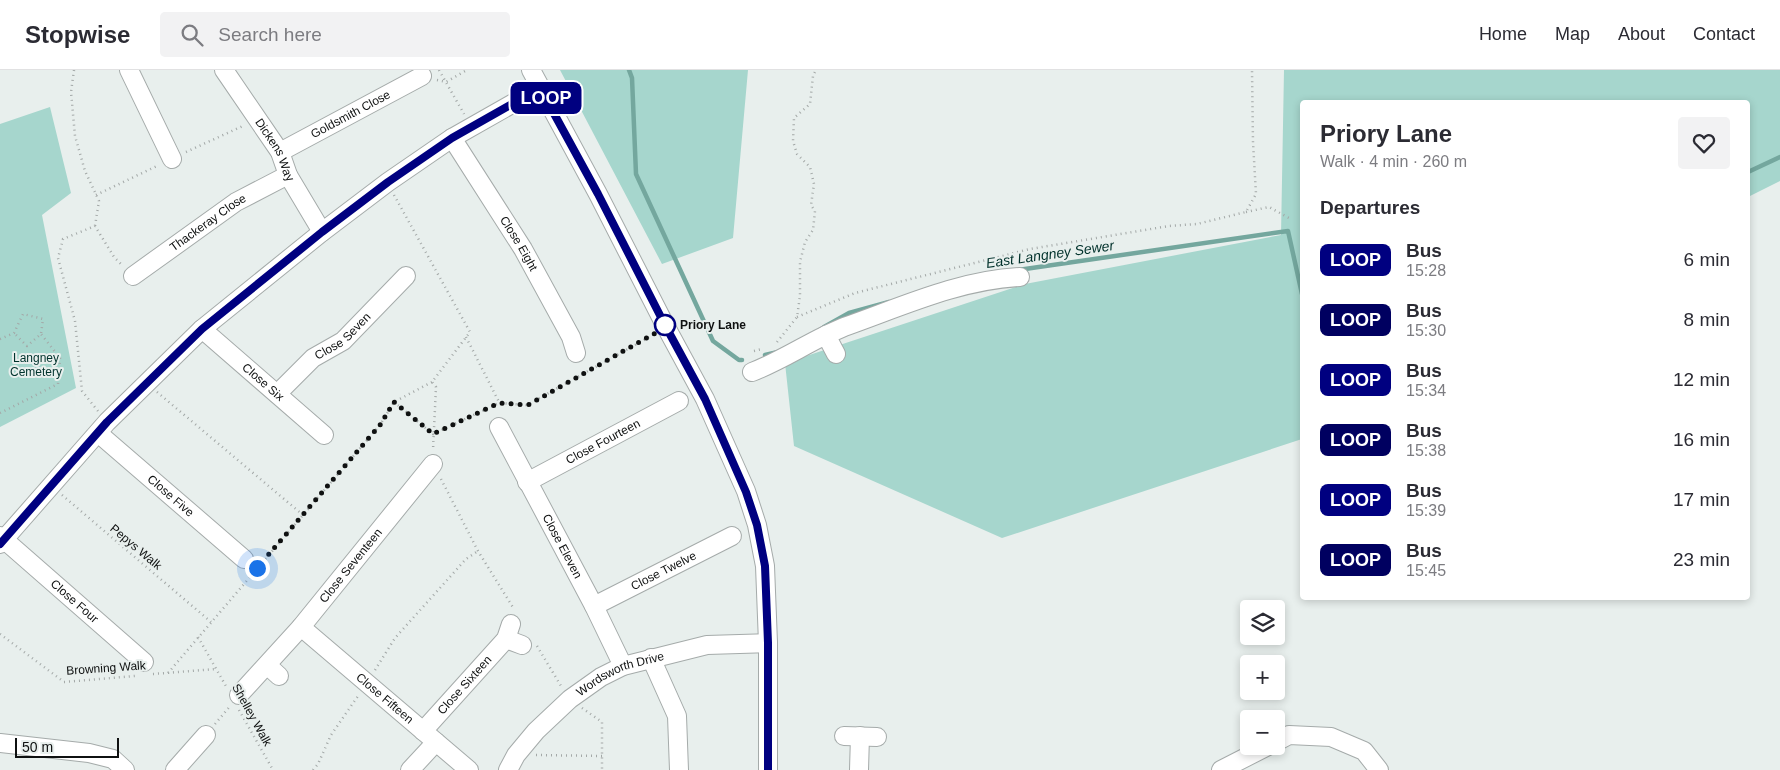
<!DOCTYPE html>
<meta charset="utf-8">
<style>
body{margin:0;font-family:Helvetica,sans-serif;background:#f2f2f3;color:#2b2b33;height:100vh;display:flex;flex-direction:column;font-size:19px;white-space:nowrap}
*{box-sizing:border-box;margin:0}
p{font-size:16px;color:#7c7c81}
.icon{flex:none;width:28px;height:28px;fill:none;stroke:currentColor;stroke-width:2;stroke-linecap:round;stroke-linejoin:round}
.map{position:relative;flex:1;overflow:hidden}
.side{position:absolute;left:1300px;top:30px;width:450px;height:500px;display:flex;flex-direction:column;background:#fff;border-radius:5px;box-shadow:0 2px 8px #0003}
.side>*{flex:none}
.badge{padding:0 10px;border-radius:8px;font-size:18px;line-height:32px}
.fabs{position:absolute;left:1240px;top:530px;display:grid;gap:10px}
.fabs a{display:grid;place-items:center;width:45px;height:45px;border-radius:5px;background:#fff;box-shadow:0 2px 8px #0003;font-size:25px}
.scale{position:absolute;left:15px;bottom:12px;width:104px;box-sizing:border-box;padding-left:5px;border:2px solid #0f1111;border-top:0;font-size:14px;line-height:18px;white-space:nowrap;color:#0f1111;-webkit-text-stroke:4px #e8efed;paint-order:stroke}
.you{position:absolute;width:25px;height:25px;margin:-12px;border:4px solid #fff;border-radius:50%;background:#1a73e8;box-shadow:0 0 0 8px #1a73e833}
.map>.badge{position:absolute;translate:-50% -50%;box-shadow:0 0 0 2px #fff}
h2{padding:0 20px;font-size:19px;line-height:45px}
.round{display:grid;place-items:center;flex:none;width:52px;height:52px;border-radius:5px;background:#f2f2f3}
.summary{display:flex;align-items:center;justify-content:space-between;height:85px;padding:0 20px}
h1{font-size:24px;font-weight:700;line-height:38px}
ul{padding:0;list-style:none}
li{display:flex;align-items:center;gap:15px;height:60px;padding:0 20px}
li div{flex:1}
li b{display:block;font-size:19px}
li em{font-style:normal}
li .badge{min-width:55px;font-weight:700;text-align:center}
header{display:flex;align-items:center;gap:30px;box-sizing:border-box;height:70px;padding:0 25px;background:#fff;border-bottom:1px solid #e1e1e2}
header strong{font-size:24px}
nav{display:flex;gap:28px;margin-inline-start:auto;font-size:18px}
.search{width:350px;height:45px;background:#f2f2f3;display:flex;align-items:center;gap:12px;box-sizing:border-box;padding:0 18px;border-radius:5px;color:#7c7c81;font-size:19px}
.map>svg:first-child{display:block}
</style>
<header>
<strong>Stopwise</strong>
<div class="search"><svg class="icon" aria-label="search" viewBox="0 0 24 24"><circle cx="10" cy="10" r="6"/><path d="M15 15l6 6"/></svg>Search here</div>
<nav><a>Home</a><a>Map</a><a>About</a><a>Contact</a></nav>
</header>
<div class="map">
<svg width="1780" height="700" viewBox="0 0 1780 700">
<rect width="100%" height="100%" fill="#e8efed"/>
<path fill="#a6d6cd" d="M560,0H748L733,168L662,194Z
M1284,0H1780V111L1748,127V32H1302V369L1002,468L794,376L785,293L1025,214L1281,165Z
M50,37L71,123L42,145L76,318L0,357V54Z"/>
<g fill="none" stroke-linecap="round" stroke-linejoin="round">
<path stroke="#74a79e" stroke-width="4.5" d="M629,0L632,8L636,104L713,271L739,290H742
M1748,102L1780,87
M1018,200L1288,161L1302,224
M824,257L849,243L889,232
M765,285L778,282"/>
<defs>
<g id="minor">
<path d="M129,0L172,89"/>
<path id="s1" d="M224,0L280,82L288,105L322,162"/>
<path d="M531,0L598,124L666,257L705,329L746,421L757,455L765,496L768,573V700"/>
<path id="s2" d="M452,68L523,179L571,267L576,283"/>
<path id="s3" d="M280,82L422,6"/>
<path id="s4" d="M133,206L236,132L288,105"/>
<path id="s5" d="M202,259L324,365"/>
<path d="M826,265L844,257C901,237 959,210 1020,207"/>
<path d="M752,302C778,292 801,277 826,265L836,284"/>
<path id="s6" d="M277,324L313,288L343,271L406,206"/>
<path id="s7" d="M499,357L594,536L623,596"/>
<path id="s8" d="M98,363L244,489"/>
<path id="s9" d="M527,412L679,331"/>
<path id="s10" d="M0,466L144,592"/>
<path d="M0,474L107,352L202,259L322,162L388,112L452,68L540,18"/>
<path id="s11" d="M594,536L732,466"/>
<path id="s12" d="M301,557L469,700"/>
<path d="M506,569L522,575"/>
<path d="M651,588L677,646L679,700"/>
<path d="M267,595L279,606"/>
<path id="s13" d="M239,625L301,557L433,394"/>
<path id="s14" d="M423,661L506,569L511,554"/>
<path d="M844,666L877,667"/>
<path d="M1276,672L1289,665L1331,667L1364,681L1379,700"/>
<path d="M0,673L89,683L113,689L125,700"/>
<path d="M175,700L206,665"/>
<path d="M410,700L436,672"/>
<path id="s15" d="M508,700L516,685L536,661L570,629L601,607L623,596L707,575L768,573"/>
<path d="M859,700L860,666"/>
<path d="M1221,700L1268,676"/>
</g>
</defs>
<use href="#minor" stroke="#a5abaa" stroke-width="20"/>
<path stroke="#a3a8a7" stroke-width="2.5" stroke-dasharray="1 4" stroke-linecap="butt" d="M74,0L71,22L75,66L85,101L99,131L95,156
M439,0L464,44
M437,10L446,12L467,0
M186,82L245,55
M96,125L159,95
M394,125L470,262L432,312L436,317L433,380
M1246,142L1269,137L1289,148
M797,247L855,223L1030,179L1169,156L1197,154L1246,142L1256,124L1253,72L1252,0
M466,267L499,332
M0,269L14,263L23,244L43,249L41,264L27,276L14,263
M777,272L797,247L800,226V192L805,172L813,160L815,141L811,135L814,114L810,97L797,84L793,71L794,48L810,34L813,6L816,0
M754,281L762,279
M157,322L303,445
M394,332L433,364L499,333L527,335L653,265
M98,341L82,321L75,251L58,188L63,169L95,156L114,187L123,196
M0,343L58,314L60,288L41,264
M441,409L478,481L514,539
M62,425L211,552
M0,564L64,612L135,606
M198,567L227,618
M537,576L561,616
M375,600L395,568L466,489L478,481
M168,603L380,355L394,332L432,312
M153,604L216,599
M582,638L602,652V700
M239,640L273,700
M215,654L231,635
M536,685L602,686
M313,700L318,694L331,665L358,626"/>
<use href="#minor" stroke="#fff" stroke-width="18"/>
</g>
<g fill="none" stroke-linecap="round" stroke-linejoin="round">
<defs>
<path id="line" d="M0,474L107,352L202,259L322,162L388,112L452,68L540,18L598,124L666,257L705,329L746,422L757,455L765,496L768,573V700"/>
</defs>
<use href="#line" stroke="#fff" stroke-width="11"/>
<use href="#line" stroke="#000080" stroke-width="8"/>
<path stroke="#0f1111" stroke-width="5" stroke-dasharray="0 9" d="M257,498L380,355L394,332L433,364L499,333L528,335L666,257L665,255"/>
</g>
<circle fill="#fff" stroke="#000080" stroke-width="2.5" cx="665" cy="255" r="10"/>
<g text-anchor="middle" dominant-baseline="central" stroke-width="4" stroke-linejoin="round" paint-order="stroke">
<g font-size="12" fill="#0f1111" stroke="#e8efed">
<text stroke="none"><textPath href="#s3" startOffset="80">Goldsmith Close</textPath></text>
<text stroke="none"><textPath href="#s1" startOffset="95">Dickens Way</textPath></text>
<text stroke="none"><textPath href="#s4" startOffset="92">Thackeray Close</textPath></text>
<text stroke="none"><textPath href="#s2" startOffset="125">Close Eight</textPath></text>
<text stroke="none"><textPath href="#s6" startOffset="88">Close Seven</textPath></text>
<text stroke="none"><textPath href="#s5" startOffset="81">Close Six</textPath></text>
<text stroke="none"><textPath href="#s9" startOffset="86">Close Fourteen</textPath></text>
<text stroke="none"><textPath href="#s8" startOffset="96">Close Five</textPath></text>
<text stroke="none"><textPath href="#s7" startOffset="135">Close Eleven</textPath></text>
<text transform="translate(136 477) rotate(40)">Pepys Walk</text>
<text stroke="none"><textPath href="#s13" startOffset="171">Close Seventeen</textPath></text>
<text stroke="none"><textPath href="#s11" startOffset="78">Close Twelve</textPath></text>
<text stroke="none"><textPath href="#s10" startOffset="99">Close Four</textPath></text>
<text transform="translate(106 598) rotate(-4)">Browning Walk</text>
<text stroke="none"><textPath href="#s15" startOffset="152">Wordsworth Drive</textPath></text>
<text stroke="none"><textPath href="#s14" startOffset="62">Close Sixteen</textPath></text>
<text stroke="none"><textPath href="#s12" startOffset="110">Close Fifteen</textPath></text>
<text transform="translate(252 645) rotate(61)">Shelley Walk</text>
</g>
<g font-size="12" font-weight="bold" fill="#0f1111" stroke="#e8efed" text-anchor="start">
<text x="680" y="255">Priory Lane</text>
</g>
<g font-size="12" fill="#00332d" stroke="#e8efed">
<text x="36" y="288">Langney<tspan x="36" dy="14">Cemetery</tspan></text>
</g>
<g font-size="14" font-style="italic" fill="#00312b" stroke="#e8efed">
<text transform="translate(1050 184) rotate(-8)">East Langney Sewer</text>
</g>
</g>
</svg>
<div class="fabs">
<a><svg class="icon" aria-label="layers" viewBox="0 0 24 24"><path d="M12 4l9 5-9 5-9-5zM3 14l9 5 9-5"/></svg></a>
<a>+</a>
<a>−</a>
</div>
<div class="scale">50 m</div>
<div class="you" style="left:257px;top:498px"></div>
<b class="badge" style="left:546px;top:28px;background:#000080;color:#fff">LOOP</b>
<section class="side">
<div class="summary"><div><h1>Priory Lane</h1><p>Walk · 4 min · 260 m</p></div><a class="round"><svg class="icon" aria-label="heart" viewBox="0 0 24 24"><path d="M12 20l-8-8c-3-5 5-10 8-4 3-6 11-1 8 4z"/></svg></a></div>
<h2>Departures</h2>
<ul>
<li><span class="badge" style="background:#000080;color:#fff">LOOP</span><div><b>Bus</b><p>15:28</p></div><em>6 min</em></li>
<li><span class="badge" style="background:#000060;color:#fff">LOOP</span><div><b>Bus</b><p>15:30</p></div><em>8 min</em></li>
<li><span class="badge" style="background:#000080;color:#fff">LOOP</span><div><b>Bus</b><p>15:34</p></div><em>12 min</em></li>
<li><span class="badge" style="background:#000060;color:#fff">LOOP</span><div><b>Bus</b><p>15:38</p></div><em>16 min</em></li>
<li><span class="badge" style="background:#000080;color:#fff">LOOP</span><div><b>Bus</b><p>15:39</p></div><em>17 min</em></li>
<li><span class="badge" style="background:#000060;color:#fff">LOOP</span><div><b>Bus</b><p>15:45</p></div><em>23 min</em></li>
</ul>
</section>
</div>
